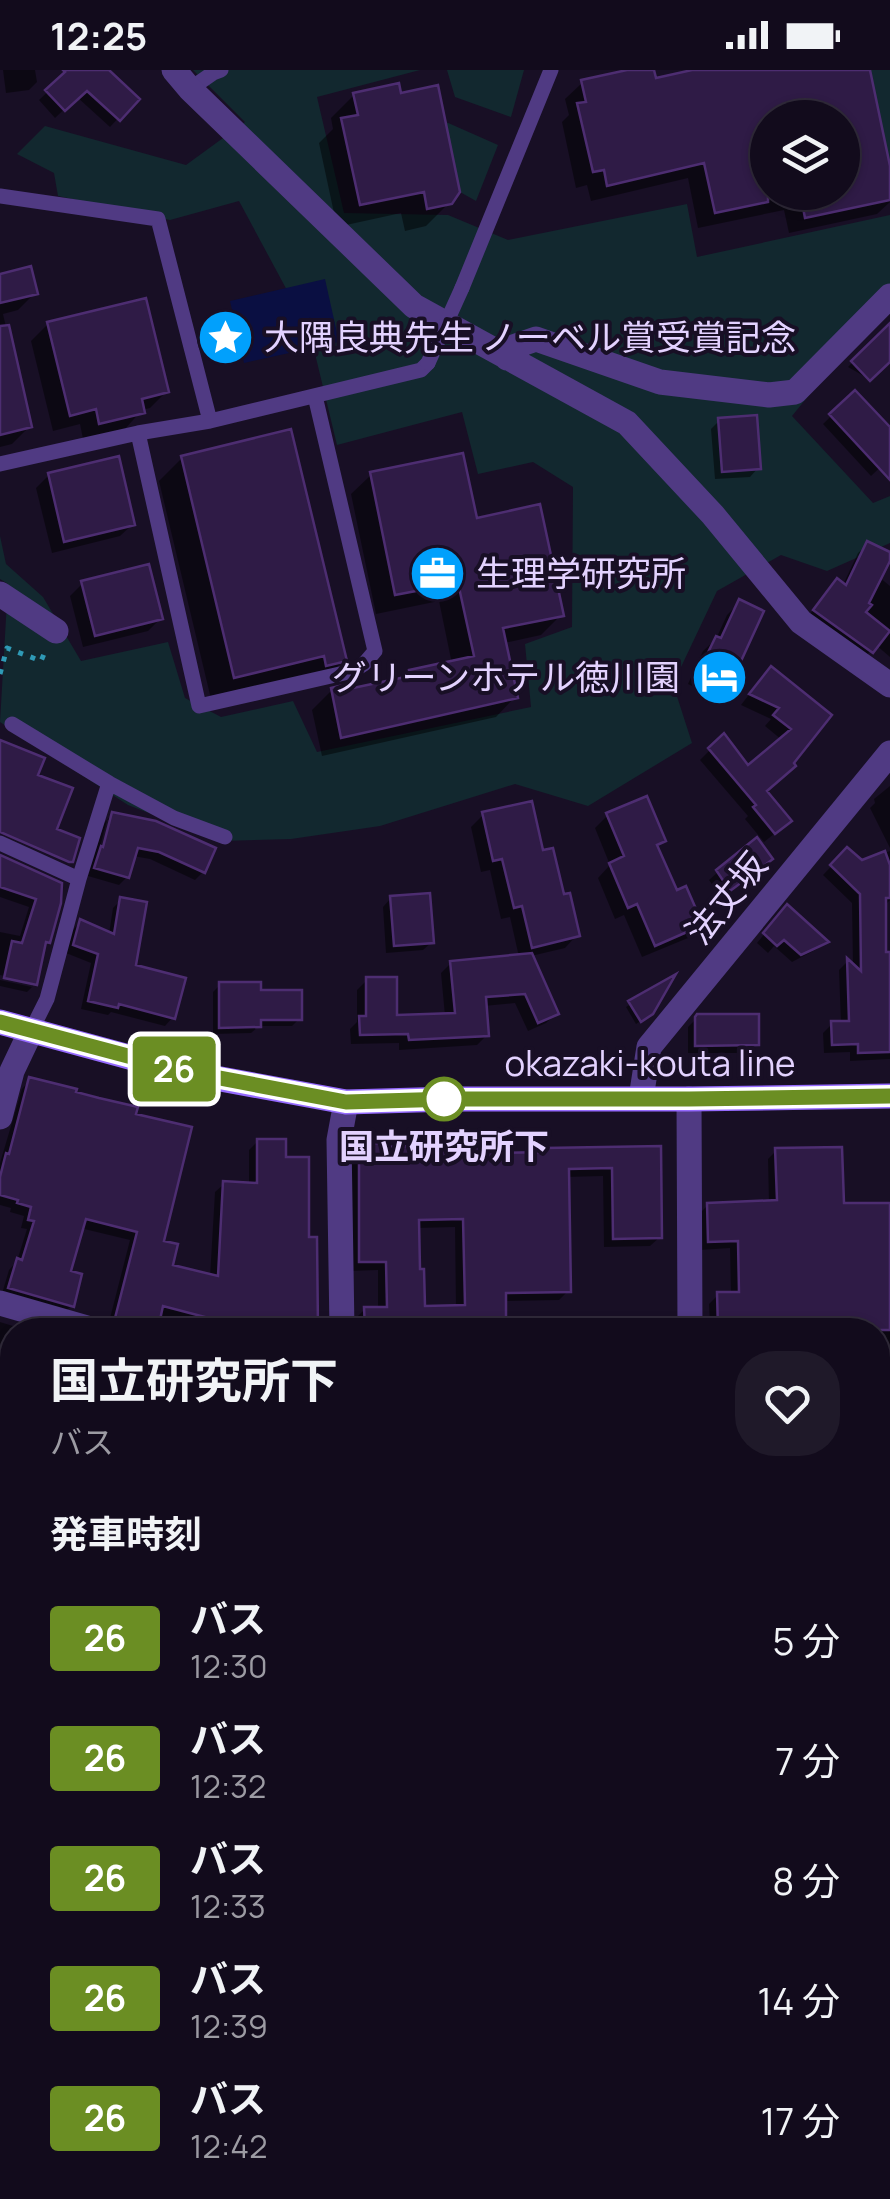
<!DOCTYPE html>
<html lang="ja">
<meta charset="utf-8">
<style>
body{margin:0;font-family:Manrope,"Noto Sans JP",sans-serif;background:#1f1929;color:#f1f3f6;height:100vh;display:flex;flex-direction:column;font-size:38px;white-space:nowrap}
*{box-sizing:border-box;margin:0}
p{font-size:32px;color:#9c9ba3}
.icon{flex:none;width:55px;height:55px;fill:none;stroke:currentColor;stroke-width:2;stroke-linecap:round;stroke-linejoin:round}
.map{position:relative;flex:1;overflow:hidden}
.panel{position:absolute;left:0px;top:1248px;width:890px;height:882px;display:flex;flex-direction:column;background:#120b1c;border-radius:40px 40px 0 0;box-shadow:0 2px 8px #0004,0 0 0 2px #312b3b}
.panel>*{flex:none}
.badge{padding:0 20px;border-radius:8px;font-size:35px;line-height:65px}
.buttons{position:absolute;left:750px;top:30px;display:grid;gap:20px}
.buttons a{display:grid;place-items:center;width:110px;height:110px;border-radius:50%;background:#120b1c;box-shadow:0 2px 8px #0004,0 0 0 2px #312b3b;font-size:50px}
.map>.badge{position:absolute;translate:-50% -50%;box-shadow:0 0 0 5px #fff}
h2{padding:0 50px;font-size:38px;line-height:90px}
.round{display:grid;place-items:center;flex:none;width:105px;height:105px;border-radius:40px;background:#1f1929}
.summary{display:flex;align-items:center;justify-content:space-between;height:170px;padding:0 50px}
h1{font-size:48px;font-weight:700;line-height:75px}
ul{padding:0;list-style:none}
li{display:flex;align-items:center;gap:30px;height:120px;padding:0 50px}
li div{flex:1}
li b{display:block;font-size:38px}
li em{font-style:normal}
li .badge{min-width:110px;font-weight:700;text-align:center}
.status{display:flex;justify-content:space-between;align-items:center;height:70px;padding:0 50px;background:#120b1c;direction:ltr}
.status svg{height:28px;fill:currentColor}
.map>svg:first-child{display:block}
</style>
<div class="status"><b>12:25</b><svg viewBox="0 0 49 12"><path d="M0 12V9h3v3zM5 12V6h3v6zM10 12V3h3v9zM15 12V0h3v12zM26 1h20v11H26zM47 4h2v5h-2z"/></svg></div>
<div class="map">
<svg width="890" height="2129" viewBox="0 0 890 2129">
<rect width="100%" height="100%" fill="#180f25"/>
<path fill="#12282f" d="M193,0H420L317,27L344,143L448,145L508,170L687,134L697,187L890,145V226L792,346L873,433L890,426V473L827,501L781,485L717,521L673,614L692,673L588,736L515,714L380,756L291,769L221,771L128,735L0,652L8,514L0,509V466L6,494L43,527L81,591L168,572L185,628L221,647L293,631L317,682L531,637L525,574L572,557L573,417L533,392L478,404L462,342L337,375L310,263L239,131L170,150L58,126L54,103L17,84L45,56L186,95L245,52Z
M447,0H524L511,47L455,27Z
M869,0H890V108Z
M446,52L498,75L476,131L460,122Z"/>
<path fill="#0a0f42" d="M325,209L339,272L244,293L230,231Z"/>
<path fill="#0007" fill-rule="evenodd" d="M3,0H35L37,12L29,20L6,23Z
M71,0H107L136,29L110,57L77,27L55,48L39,30Z
M638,0H652L654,11L705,0H868L890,108V132L877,144L789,163L784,140L698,158L688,108L591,131L587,115L576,118L562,52L569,45L565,29L582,13ZM768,48H842V122H768Z
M354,25L450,132L426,156L405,161L401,143L337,157L319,73L333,59L331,48Z
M0,207L35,223L18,240L3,244L29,357L12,374L0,377Z
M48,254L166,322L150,338L142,340L125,359L83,369L80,354L53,361L31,271Z
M890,254V288L869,309L848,297Z
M855,323L890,361V388L871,406L823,354Z
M719,351L758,398L750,407L715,409L711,359Z
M182,388L344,590L321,613L211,629L159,411Z
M49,405L133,454L120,466L52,483L36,418Z
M371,405L475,451L561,545L541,565L504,573L515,627L496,647L322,686L312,640L332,620L351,621L403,610L410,603L452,594L439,531L376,544L351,424Z
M868,474L890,485L879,507L890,516V587L876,575L862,590L805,551L828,520L843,515L858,483Z
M83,513L160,549L148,561L83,577L70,526Z
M740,532L761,542L728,614L715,627L688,614L703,581L716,569L727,545Z
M761,609L829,645L764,721L779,760L764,772L745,749L748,746L700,690L723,667L748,699L782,670L765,656L771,649L741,635Z
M890,716V778L870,738L875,733L874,729Z
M113,744L203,802L195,810L150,789L133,786L127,807L119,815L88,806L104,753ZM107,750H112L102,790L97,789Z
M483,745L541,783L577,865L565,878L531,886L556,943L546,953L528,961L515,933L484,936L487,965L477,975L399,980V973L351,974L350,959L357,952V920L367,910L395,948L445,946L441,903L451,893L519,887L510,847L501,849L490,800L481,802L471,757Z
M608,745L664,770L656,778L676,823L700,855L688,868L642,887L624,845L615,849L598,808L610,795L595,758Z
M847,780L861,793L890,781V830L883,837L884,884H890V989L850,991V982L824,983L823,963L832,954H841L839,900L847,892L853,897L852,833L823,805Z
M0,788L59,815L48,872L43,877L32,917V912L0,905V862L20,866L29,837L0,827Z
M762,797L721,827L709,810L718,802Z
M391,828L432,872L423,880L386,883L383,837Z
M121,830L133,897L173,947L165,956L111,942L108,945L81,939L91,893L66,883L72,861L80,852L109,864L113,838Z
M779,846L825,872L817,879L792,892L774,876L768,883L757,873Z
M0,910L32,917L27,922L0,916Z
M669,911L647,947L636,954L626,937Z
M220,915L258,922L299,949L292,956H259L251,963L213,964V922Z
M698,947L756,974L748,983H688V957Z
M30,1010L161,1173L170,1197L210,1207L215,1122L224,1114L249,1115V1080L258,1071L283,1090L307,1170L316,1260H208L209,1258L159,1245L153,1260H107L130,1170L80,1158L68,1203L71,1236L63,1244L1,1227L9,1200L17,1191L27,1159L21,1158L24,1146L10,1142L11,1138L0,1135V1093L22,1019Z
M360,1076L379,1080L493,1086L542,1085L546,1081L658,1079L660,1167L650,1176L604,1177L603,1106L566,1107L568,1221L559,1230L503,1231L504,1260H356L355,1249L365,1239H378V1200L350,1201L351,1086ZM455,1157L456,1238H422L417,1158Z
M776,1081L842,1136L890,1135V1298L878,1291V1260H706L710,1254L709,1234L718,1225L731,1224L730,1178L700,1180L699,1144L708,1135L769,1133L768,1089Z
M0,1252L26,1260H12V1323L0,1377Z
M890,1325V1512H880L878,1347H881Z
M0,1420L12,1423V1539L0,1534V1494L8,1473L3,1471L8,1457L0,1455Z
M12,1563V1676L0,1672V1581L5,1571Z
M890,1642V1682L878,1679V1650L885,1643Z
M890,1705V1816H878V1715Z
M890,1938V2037H878V1939Z
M878,2099L890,2105V2129H836L811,2118H878Z
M66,2118H97L94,2129H63Z
M180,2118H222L226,2129H185Z
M298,2118H440L439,2129H298Z
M716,2118H750L749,2128L751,2129H712L713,2121Z"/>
<path fill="#2f1b46" stroke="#4d2d71" stroke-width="2.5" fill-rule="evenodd" d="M63,0H109L140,29L120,51L87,21L65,41L45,20L65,2Z
M627,0H654L656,8L692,0H870L890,96V130L805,148L800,122H842V48H768V132L715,143L704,93L607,116L604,100L593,102L577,33L586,32L581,10Z
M399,13L401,23L438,15L460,122L452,134L427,139L424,122L360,135L341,48L358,45L353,23Z
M31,196L38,224L0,233V204Z
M146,228L169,322L142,329L145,343L99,354L96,339L70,346L47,252Z
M890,253V292L870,311L851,291Z
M9,255L32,357L0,365V256Z
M855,320L890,357V410L829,344Z
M757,345L761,399L722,402L718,348Z
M291,359L347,591L326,596L324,586L234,608L181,386Z
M463,383L477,448L540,434L564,546L503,558L518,628L341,668L331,618L352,613L353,618L410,606L409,600L474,586L458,513L395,525L370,402Z
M119,386L135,455L64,472L48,403Z
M867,471L890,482V491L869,533L872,535L866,542L890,561L873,583L813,540L837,508L846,515Z
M149,494L163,549L95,566L81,511Z
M739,529L764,541L730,615L699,601L716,566L721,568Z
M771,596L832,645L794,693L796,696L767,721L792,751L775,764L753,737L756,735L708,678L724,663L748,695L791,659L773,645L779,638L749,624Z
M0,670L45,688L38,705L73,718L57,759L80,768L73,792H69L0,762Z
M647,726L666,771L657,775L677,820L686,816L703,855L655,876L637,834L628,838L609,793L624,786L606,743Z
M532,731L543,780L553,778L564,824L570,823L580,866L532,878L522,836L514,838L502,789L493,791L482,742Z
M112,742L156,751L216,778L205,803L159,782L138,778L129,808L94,798L101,776L103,777Z
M757,767L773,789L730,821L716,800Z
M847,777L862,790L885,781L890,795V828H886V882H890V982L858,983V974L832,975L831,951H849L847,888L861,901L860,824L830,795Z
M0,785L62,813L61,833L50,873L46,872L37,915L4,908L12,871L22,873L36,829L0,817Z
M430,823L434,873L394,876L390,826Z
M120,827L147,832L136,895L186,908L175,949L119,934L118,938L88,931L98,884L73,875L80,849L114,864Z
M787,834L829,872L801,885L784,870L777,876L763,863Z
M532,883L559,944L538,953L525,924L486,927L489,966L409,970L408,964L360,965L359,946H366V907H397V945L455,943L450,891Z
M676,904L653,944L641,952L628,931Z
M219,912H261V920H302V950H261V957L219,958Z
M697,944H759V975L695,976V947Z
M29,1007L77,1019L76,1022L99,1028L138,1037L136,1044L192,1057L164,1171L178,1174L173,1195L218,1206L223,1111L257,1113V1069H286V1087H309V1167H317L318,1260H213L216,1250L163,1236L158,1259L115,1248L137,1162L86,1149L71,1201L82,1204L74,1237L8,1218L17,1188L22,1190L34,1151L28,1150L31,1137L17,1133L18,1130L0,1125V1107L6,1083L9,1084Z
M381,1073V1077L496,1074V1083L545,1082V1078L661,1076L662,1168L613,1169L612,1098L569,1099L571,1222L506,1223V1260H365L364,1237H387L386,1192H359V1074ZM463,1149L465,1235L425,1236L424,1199H420L419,1150Z
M842,1077L844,1133H890V1260H718L717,1222H739L738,1171L708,1172L707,1133L777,1130L775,1078Z"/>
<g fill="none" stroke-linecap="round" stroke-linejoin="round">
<path stroke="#2f9ab6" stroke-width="5" stroke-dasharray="5 8" stroke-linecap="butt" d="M0,604L7,578L41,591L44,584"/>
<path stroke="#503a83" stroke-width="15" d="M190,19L213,3L221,0
M0,126L158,149L210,351
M462,218L551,0
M138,363L199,636L353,601L364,594L375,581L315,326
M0,394L138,363L210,351L421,300L428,293
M12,654L109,713L79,809
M109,713L174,748L225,767
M0,773L79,809L47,929L31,961
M878,1540H890
M180,2118L186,2129"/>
<path stroke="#503a83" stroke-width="25" d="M174,0L190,19L414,236L627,353L713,445L801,552L890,615
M507,288L513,277L536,269L660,312L769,325L795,322L890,226
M0,524L56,561
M641,1028L649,977L890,683
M689,1029L690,1260
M0,1047L12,1001L31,961
M0,1233L94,1260
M342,1260L339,1070L346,1032
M878,1302H890
M0,1539L12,1543
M0,1683L12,1686
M878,1688L890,1687
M0,1985L12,1989
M806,2118L833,2129
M47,2129L55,2118
M482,2129L487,2118"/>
<path stroke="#956afe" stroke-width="25" d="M0,952L188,1003L346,1032L452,1029H689L890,1026"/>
<path stroke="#503a83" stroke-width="15" d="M428,293L462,218"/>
</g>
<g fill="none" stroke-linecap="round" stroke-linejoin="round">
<defs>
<path id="line" d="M0,952L188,1002L346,1032L452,1029H689L890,1026"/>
</defs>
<use href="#line" stroke="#fff" stroke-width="22"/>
<use href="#line" stroke="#6b8e23" stroke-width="15"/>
</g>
<defs>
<symbol id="sight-disc" viewBox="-11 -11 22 22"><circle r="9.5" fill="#01a0fc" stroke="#180f25"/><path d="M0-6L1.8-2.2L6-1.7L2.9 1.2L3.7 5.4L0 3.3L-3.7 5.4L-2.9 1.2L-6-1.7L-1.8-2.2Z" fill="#fff"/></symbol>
<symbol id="office-disc" viewBox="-11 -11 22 22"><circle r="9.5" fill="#01a0fc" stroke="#180f25"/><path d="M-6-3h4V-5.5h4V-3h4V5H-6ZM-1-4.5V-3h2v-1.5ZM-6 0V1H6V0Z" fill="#fff"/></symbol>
<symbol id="hotel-disc" viewBox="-11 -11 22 22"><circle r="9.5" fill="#01a0fc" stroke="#180f25"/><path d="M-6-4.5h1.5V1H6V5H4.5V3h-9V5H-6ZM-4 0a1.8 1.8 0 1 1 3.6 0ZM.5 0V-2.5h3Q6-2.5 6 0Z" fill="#fff"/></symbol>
</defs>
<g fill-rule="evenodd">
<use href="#sight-disc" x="194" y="236" width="63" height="63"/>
<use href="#office-disc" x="406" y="472" width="63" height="63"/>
<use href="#hotel-disc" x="688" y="576" width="63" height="63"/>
</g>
<circle fill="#fff" stroke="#6b8e23" stroke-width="5" cx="444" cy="1029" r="20"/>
<g text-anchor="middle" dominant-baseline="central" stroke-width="8" stroke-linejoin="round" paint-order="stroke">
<g font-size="35" fill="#e3d2ff" stroke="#180f25" text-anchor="start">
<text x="264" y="267">大隅良典先生 ノーベル賞受賞記念</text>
<text x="476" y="503">生理学研究所</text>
<text x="680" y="607" text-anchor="end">グリーンホテル徳川園</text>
</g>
<g font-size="35" fill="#e3d2ff" stroke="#180f25">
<text transform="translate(726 828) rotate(-51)">法丈坂</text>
<text x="650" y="993">okazaki-kouta line</text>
</g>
<g font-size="35" font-weight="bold" fill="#e3d2ff" stroke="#180f25">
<text x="444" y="1076">国立研究所下</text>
</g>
</g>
</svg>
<div class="buttons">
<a><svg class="icon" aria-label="layers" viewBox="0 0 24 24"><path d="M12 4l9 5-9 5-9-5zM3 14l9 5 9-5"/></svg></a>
</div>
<b class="badge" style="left:174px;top:999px;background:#6b8e23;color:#fff">26</b>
<section class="panel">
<div class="summary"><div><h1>国立研究所下</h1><p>バス</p></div><a class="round"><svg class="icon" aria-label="heart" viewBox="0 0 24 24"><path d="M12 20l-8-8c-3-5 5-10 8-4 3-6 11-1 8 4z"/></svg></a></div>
<h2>発車時刻</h2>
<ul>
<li><span class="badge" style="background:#6b8e23;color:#fff">26</span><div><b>バス</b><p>12:30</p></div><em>5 分</em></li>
<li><span class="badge" style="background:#6b8e23;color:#fff">26</span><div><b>バス</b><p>12:32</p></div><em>7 分</em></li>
<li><span class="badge" style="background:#6b8e23;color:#fff">26</span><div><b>バス</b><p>12:33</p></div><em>8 分</em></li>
<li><span class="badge" style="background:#6b8e23;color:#fff">26</span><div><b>バス</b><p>12:39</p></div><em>14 分</em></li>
<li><span class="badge" style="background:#6b8e23;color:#fff">26</span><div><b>バス</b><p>12:42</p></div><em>17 分</em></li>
</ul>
</section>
</div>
